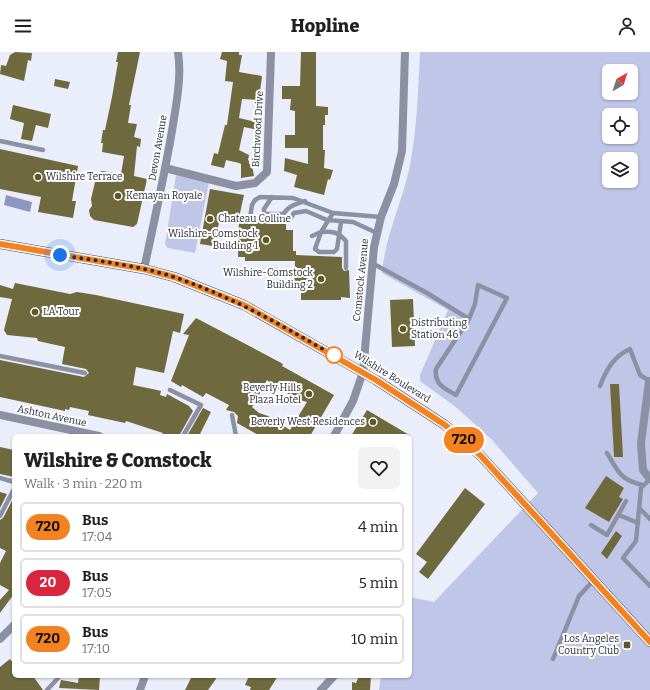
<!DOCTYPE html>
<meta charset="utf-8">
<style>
body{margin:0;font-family:Bitter,serif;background:#f2f2f2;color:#202124;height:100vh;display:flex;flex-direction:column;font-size:15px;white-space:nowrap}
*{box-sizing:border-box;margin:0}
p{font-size:13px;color:#757577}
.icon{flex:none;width:22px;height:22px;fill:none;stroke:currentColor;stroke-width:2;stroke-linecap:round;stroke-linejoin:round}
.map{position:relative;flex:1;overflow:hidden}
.side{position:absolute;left:12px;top:382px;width:400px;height:244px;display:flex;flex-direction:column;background:#fff;border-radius:6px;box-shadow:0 1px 3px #0004}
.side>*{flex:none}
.badge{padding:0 8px;border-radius:13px;font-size:14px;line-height:26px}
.needle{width:26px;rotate:39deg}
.buttons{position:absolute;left:602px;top:12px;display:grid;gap:8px}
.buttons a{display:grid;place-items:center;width:36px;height:36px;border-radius:6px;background:#fff;box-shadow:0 1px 3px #0004;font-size:20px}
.you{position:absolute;width:20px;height:20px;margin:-10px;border:3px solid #fff;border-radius:50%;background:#1a73e8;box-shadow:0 0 0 6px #1a73e833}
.map>.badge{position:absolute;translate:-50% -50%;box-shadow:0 0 0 2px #fff}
.round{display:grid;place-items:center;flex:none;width:42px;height:42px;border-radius:6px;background:#f2f2f2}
.summary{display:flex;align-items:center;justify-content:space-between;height:68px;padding:0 12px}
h1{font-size:19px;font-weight:800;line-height:30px}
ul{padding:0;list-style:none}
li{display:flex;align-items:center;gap:12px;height:50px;margin:0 8px 6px;padding:0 4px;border:2px solid #e0e0e0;border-radius:6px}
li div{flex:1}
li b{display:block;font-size:15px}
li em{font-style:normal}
li .badge{min-width:44px;font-weight:700;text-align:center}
header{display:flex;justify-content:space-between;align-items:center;height:52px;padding:0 12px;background:#fff;font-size:18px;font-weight:800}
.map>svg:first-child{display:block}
</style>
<header><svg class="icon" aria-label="menu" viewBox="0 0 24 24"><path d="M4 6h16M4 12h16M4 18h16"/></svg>Hopline<svg class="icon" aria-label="person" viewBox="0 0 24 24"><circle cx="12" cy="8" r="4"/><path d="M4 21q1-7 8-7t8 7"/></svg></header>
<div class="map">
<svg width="650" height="638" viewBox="0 0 650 638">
<rect width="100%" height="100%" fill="#eaedfa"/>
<path fill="#c0c6e7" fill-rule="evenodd" d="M420,0H650V638H379L381,624H410V545L434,550L538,441L492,388L457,356L420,329V323L448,258L382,221C385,185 401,153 409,118C417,79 418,40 420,0ZM609,19H631V41H609ZM609,63H631V85H609ZM609,107H631V129H609Z
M176,123L209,130L195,201L168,196L165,193Z"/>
<path fill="#8d95c1" d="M6,143L32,150L30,160L4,153Z
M270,215L287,217V224L270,223Z"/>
<path fill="#6e6a3d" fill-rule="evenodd" d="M15,0L32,1L31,9L28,8L24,29L0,22L1,13L6,14L10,3Z
M118,0H140L129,53H131L128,71L137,72L134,85L141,87L140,95L137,94L134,124L147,127L137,172L133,175L94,168L90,164L89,158L92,154L91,147L97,122L102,119L121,122L124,104L102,100L103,91H101L103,78H105L112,45L118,10H116Z
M222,0H239V3H242L239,20L262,24L259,48L242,47L239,66L260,71L259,78L244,75L239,98L249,103L248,108L249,109V112L252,113L254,124L241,126V112L239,111L226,108L224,116L211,113L214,101L218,102L225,73H227L233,30L225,29L227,9L220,7Z
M301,0H316V54L328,55V63H325V73H323V98H325L324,116L333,118L330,128L328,127L324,143L294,135L297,123L284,119L285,106L308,112V96H285V83H295V59L290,58L291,47H282V34H300Z
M55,27L70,30L68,37L54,34Z
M13,53L51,62L48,76L36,73L32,89L21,87L24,71L10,67Z
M0,97L78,114L72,149H76L73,166L38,160L41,145L0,137Z
M210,137L244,143L238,170L232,168L222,160L213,194L200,192Z
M239,165L246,166L250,170L254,166H260L264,170L268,166L277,167L281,170L286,167V178H293V199H296V203L342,205V216L344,219L349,218L350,246L341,245V248H301V237H294L295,209H245V205H238Z
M15,231L70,242L77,240L96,243L184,262L180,281L173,279L164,321L136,315L133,333L157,338L161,339L160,343L166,345L167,342L189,354L193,359L179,384H161L163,381L126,369L125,371L88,363L89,359L70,355L69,358L65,357V359L0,345V308L84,325L89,321L86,317L62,312L65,295L38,289L37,286L7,283L4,278L12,247L0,245V233L13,237Z
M413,247L415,294L392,295L390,248Z
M196,266L270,305L283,312L282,314L334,343L310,384H260L237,371L238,364L234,360L226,358L229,353L206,341L203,345L182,333L181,335L171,329L189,283L183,282ZM267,328L278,338L286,340L293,346L307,350L290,378L268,364L259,361L252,355Z
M610,332H619L623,405H614Z
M203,356L211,360L199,384H187Z
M367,358L411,384H351Z
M0,395L14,398V425L0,422Z
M606,424L624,436L619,445L623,447L609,470L585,456Z
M465,436L485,452L428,527L419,520L427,510L416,502Z
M0,440L7,442L0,456Z
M14,445V542L0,561V548L9,538L0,533V511L6,499L0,496V468L3,466Z
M616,479L622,484L607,507L601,501Z
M10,607L14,612V624H33L43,638H0V615Z
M79,624H100L99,638L59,636L61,628L78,631Z
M192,624H218L208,638H185Z
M249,624H278L269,638H250L251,635L245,633Z
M359,624H371L370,638H352V630L356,631Z"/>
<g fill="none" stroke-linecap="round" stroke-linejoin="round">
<path stroke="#8c90a3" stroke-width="4.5" d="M0,89L43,98
M264,162H283
M250,166L252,153L255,148L260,145L293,146L333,161L381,165
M264,166V157L272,145
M281,166C287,155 292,153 305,149
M289,169L294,161L306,159L327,168L353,170L377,181
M341,170L337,197L334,200H319L315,197L321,180C333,179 338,180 346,189V216
M312,184L321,180L333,161
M372,211L427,241L469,267L475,252L478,233L507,246L456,343C444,336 434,332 436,317L469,267
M0,304L85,321
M600,334C606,318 614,304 630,297L640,323L650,329
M170,338L201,353L183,384
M232,363L236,384
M607,401C618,419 619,427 642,433
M0,426L14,430
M650,427L641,436L636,489L623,506L650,534
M639,456L650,467
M619,463L638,471
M0,464L14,437
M591,473L607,483L626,449
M553,607L579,544L594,528
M47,638L60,624"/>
<path stroke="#8c90a3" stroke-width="8" d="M165,116L236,134L255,131L267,120L271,0
M144,217C154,171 164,125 172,79C176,53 182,26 178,0
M649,329L641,391L643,418L650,427
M0,363L99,384
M334,384L353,349L363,320L374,195L381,165L394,132L402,99L405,0
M0,587L14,573
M140,638L145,624
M321,638L334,624"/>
<path stroke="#3f4465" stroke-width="10" d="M0,192L144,217L174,225L244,253L376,328L445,373L481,404L650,590"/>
</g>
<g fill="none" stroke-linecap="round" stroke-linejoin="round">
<defs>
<path id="line" d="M0,192L144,217L174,225L244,253L376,328L445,373L481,404L650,590"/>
</defs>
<use href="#line" stroke="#fff" stroke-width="9"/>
<use href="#line" stroke="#f58220" stroke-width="6"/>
<path stroke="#282b37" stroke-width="4" stroke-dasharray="0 7.2" d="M60,203C98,209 137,213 174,225C231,244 283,274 335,304L334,303"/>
</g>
<g fill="#5d5825" stroke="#fff" stroke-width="1.5">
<circle cx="38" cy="125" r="4"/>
<circle cx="118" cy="144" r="4"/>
<circle cx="210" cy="167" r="4"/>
<circle cx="266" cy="188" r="4"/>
<circle cx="321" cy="227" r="4"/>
<circle cx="35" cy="260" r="4"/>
<circle cx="403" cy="277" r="4"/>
<circle cx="309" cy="342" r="4"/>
<circle cx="373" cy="370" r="4"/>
<rect x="623" y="589" width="8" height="8" rx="2"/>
</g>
<circle fill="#fff" stroke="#f58220" stroke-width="2" cx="334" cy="303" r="8"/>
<g text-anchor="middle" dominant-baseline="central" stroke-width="4" stroke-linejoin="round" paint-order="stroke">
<g font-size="10" fill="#282b37" stroke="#fff">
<text transform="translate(258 77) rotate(-87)">Birchwood Drive</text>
<text transform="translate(158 96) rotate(-80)">Devon Avenue</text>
<text transform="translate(361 228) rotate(-84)">Comstock Avenue</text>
<text transform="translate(392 325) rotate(32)">Wilshire Boulevard</text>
<text transform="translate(52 364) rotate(12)">Ashton Avenue</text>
</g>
<g font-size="10" fill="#282b37" stroke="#fff" text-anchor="start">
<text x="46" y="125">Wilshire Terrace</text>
<text x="126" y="144">Kemayan Royale</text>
<text x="218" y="167">Chateau Colline</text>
<text x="258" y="182" text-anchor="end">Wilshire-Comstock<tspan x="258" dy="12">Building 1</tspan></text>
<text x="313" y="221" text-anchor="end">Wilshire-Comstock<tspan x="313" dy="12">Building 2</tspan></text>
<text x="43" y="260">LA Tour</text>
<text x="411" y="271">Distributing<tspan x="411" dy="12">Station 46</tspan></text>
<text x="301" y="336" text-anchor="end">Beverly Hills<tspan x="301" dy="12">Plaza Hotel</tspan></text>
<text x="365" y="370" text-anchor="end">Beverly West Residences</text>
<text x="619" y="587" text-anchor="end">Los Angeles<tspan x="619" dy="12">Country Club</tspan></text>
</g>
</g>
</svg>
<div class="buttons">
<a><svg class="needle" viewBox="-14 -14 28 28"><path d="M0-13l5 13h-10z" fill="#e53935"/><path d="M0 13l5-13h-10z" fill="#757577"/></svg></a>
<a><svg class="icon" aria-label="locate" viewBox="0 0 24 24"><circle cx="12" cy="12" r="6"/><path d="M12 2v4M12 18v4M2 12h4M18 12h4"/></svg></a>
<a><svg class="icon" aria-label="layers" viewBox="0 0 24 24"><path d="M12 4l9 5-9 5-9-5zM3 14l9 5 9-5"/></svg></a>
</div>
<div class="you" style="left:60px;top:203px"></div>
<b class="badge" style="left:464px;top:388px;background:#f58220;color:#111">720</b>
<section class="side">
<div class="summary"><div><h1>Wilshire &amp; Comstock</h1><p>Walk · 3 min · 220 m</p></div><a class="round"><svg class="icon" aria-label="heart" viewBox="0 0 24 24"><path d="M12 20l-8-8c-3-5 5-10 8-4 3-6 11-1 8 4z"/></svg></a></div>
<ul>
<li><span class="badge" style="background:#f58220;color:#111">720</span><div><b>Bus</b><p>17:04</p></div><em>4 min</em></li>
<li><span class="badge" style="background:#d7263d;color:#fff">20</span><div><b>Bus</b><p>17:05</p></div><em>5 min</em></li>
<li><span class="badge" style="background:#f58220;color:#111">720</span><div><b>Bus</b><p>17:10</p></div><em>10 min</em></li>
</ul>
</section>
</div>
